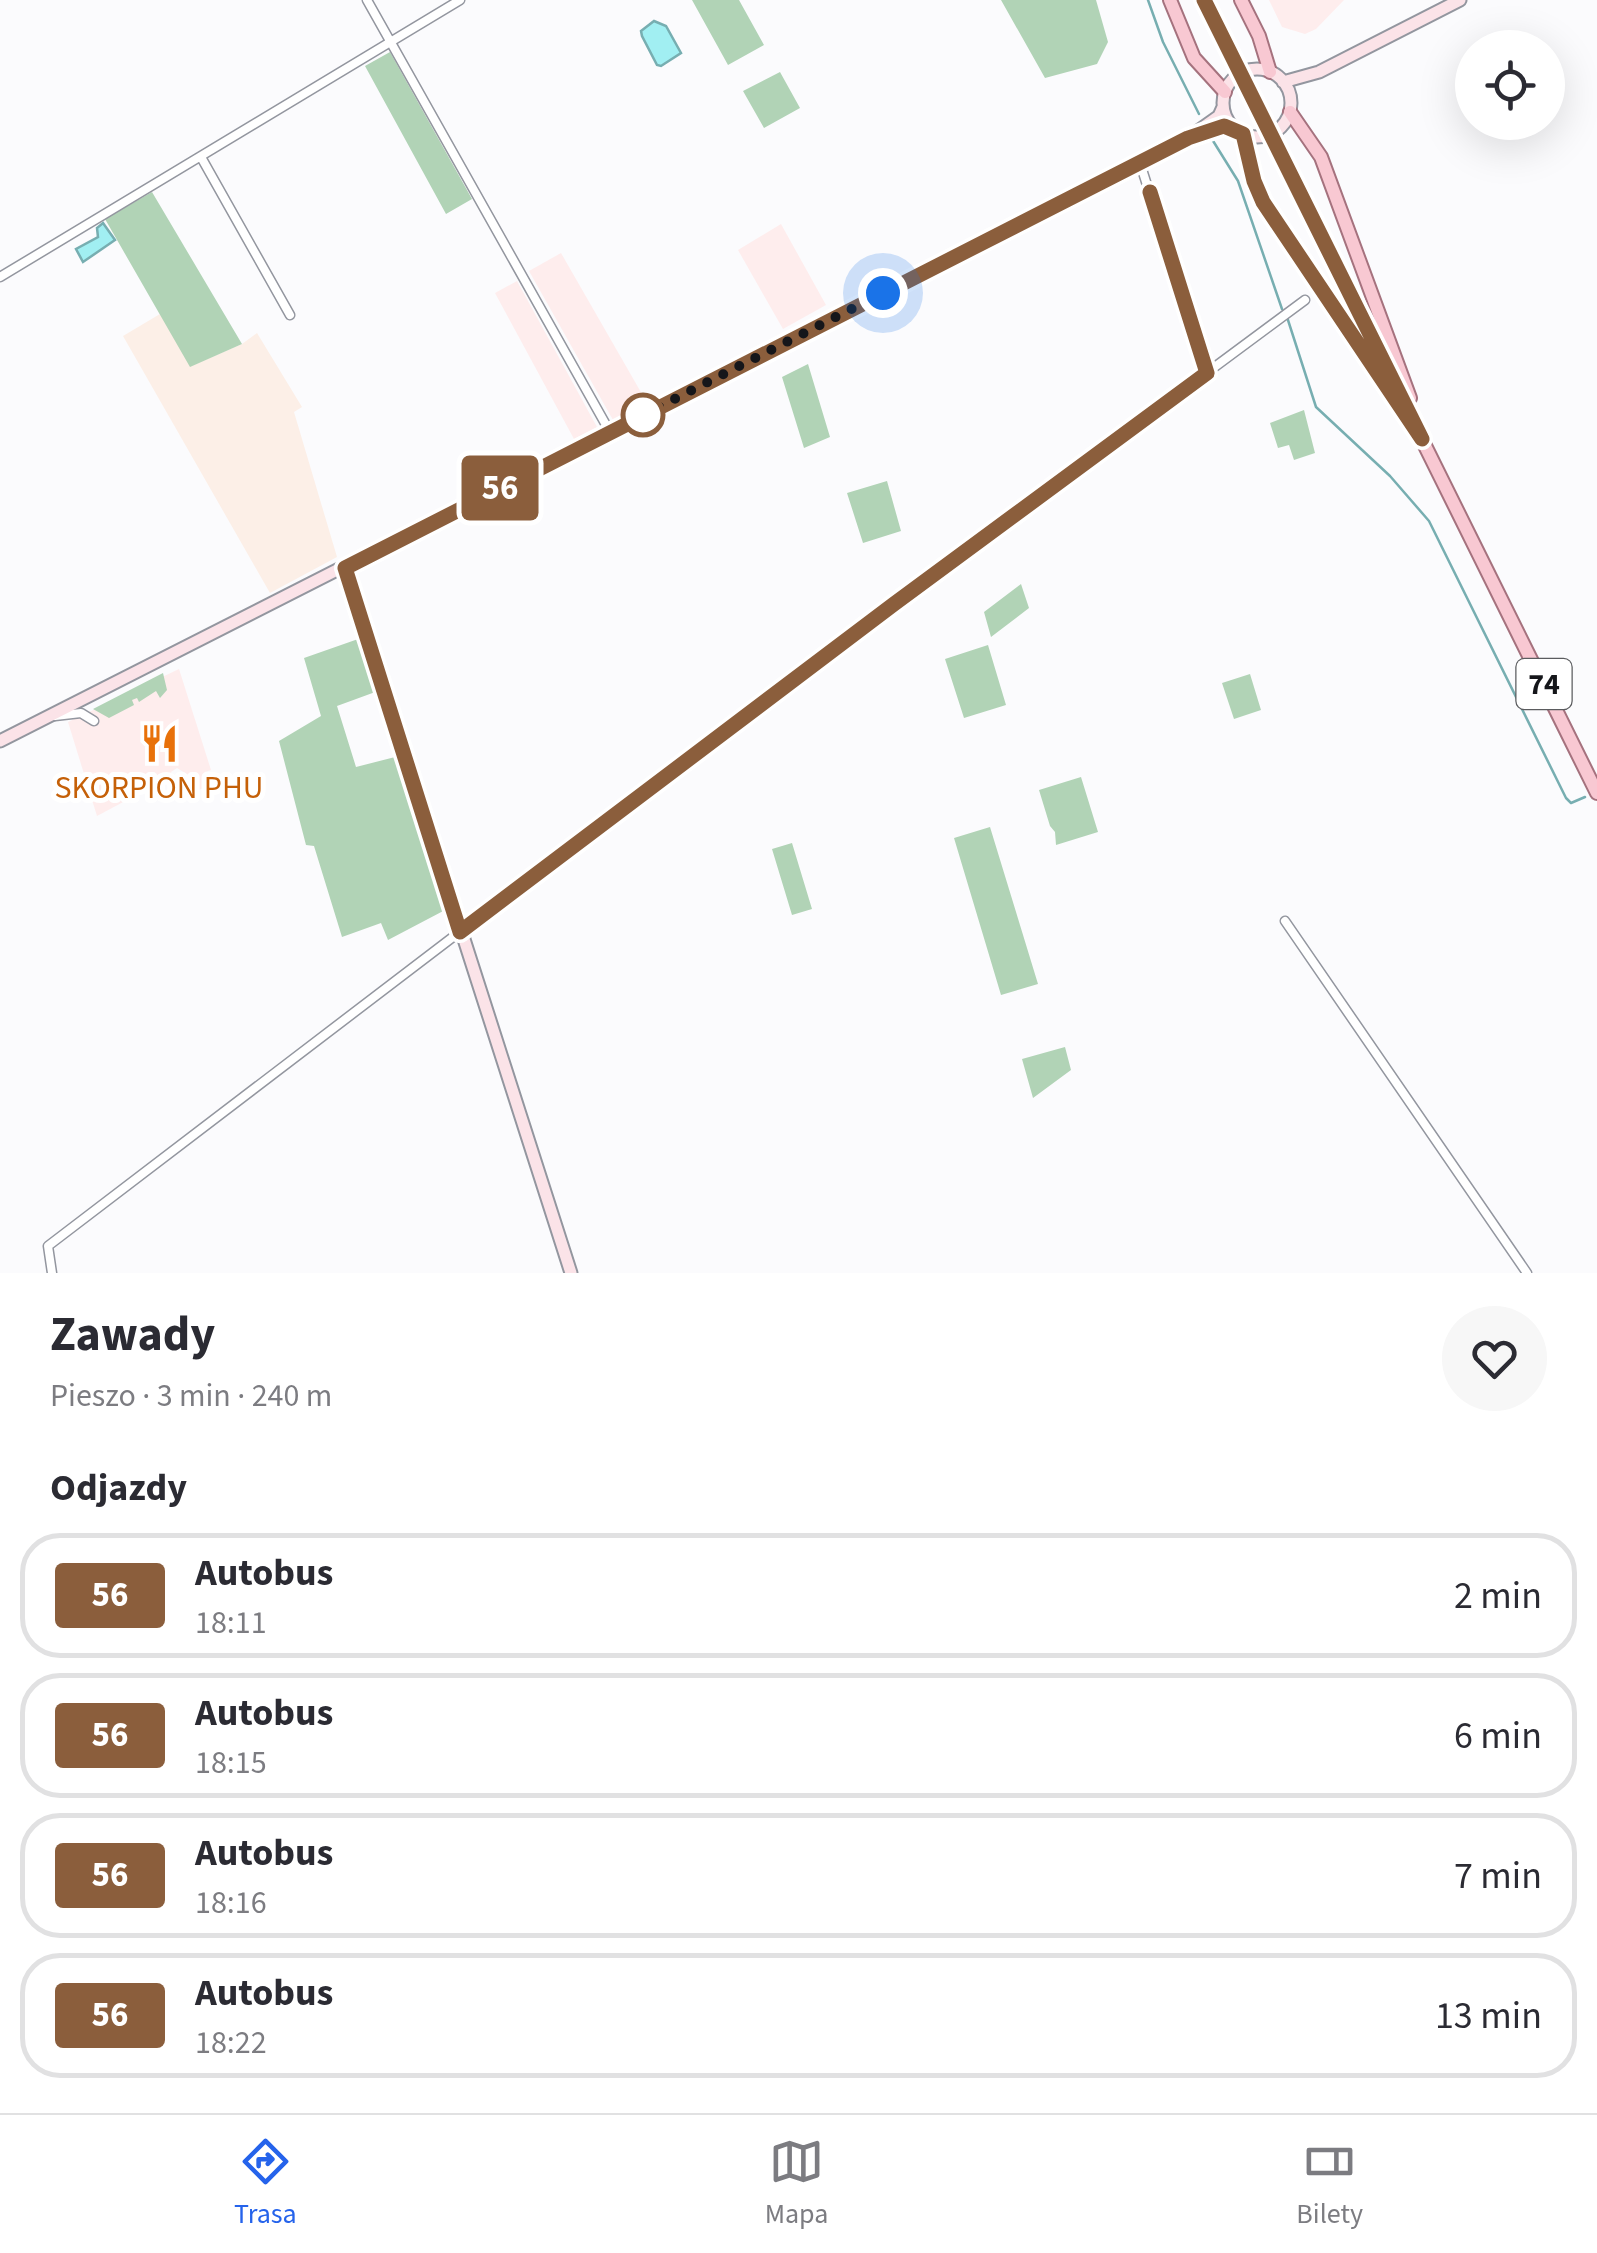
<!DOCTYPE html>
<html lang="pl">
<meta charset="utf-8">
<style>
body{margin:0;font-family:"Source Sans 3",sans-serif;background:#f7f7f7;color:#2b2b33;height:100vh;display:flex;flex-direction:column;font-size:38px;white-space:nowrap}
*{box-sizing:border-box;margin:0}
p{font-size:32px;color:#7c7c81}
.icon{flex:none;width:55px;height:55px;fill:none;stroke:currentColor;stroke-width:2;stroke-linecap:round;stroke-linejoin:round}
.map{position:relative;height:1273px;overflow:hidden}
.sheet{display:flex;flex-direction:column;background:#fff;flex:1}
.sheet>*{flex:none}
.badge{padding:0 20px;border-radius:8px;font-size:35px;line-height:65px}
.controls{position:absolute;left:1455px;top:30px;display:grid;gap:20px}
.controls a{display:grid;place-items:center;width:110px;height:110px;border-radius:50%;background:#fff;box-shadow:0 10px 40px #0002;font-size:50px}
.you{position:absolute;width:50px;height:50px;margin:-25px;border:8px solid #fff;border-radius:50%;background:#1a73e8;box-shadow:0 0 0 15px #1a73e833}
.map>.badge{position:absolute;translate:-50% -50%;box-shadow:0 0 0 5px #fff}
h2{padding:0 50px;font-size:38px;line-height:90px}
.round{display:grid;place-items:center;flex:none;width:105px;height:105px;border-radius:52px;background:#f7f7f7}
.overview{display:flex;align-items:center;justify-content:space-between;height:170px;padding:0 50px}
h1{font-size:48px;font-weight:700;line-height:75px}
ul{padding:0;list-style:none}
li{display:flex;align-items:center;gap:30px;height:125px;margin:0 20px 15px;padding:0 30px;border:5px solid #e1e1e2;border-radius:40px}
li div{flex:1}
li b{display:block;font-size:38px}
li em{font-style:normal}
li .badge{min-width:110px;font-weight:700;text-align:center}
.tab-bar{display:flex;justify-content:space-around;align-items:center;height:140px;border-top:2px solid #e1e1e2;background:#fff;font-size:28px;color:#7c7c81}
.tab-bar a{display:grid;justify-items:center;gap:5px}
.tab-bar .on{color:#2563eb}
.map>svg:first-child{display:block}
</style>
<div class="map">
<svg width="1597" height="1273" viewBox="0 0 1597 1273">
<rect width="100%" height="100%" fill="#fbfbfd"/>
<path fill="#feeded" d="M1269,0H1344L1316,29L1305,34L1282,27Z
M781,224L826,305L783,329L738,250Z
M561,253L646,401L613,420L529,271Z
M517,281L597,427L574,439L495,293Z
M179,669L211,770L205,772L209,786L196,791L190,776L177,768L171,772L172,776L97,816L68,722Z"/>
<path fill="#fcefe7" d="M160,314L191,366L242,344L257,333L302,407L294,412L337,557L270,593L123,336Z"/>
<path fill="#b1d3b6" d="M692,0H739L764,45L728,65Z
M1001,0H1096L1108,42L1097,64L1045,78Z
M390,52L472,199L446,214L365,66Z
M780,72L800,108L764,128L743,91Z
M152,192L242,344L190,367L105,219Z
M808,364L830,437L804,448L782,377Z
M1304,410L1315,453L1294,460L1289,445L1278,448L1270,423Z
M887,481L901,531L863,543L847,493Z
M1021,584L1029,608L991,637L984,612Z
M361,638L378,691L337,706L356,767L399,756L447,909L388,940L381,923L342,937L314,846L306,845L279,741L321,716L304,658Z
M988,645L1006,705L964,718L945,659Z
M163,673L167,690L160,698L156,691L139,702L137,698L132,700L134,705L109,718L93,709Z
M1250,674L1261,710L1234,719L1222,683Z
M1081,777L1098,832L1056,845L1055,832L1050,826L1039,790Z
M990,827L1038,984L1001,995L954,838Z
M792,843L812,909L792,915L772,849Z
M1065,1047L1071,1070L1033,1098L1022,1059Z"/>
<path fill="#a1eff2" stroke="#77aeb1" stroke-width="2.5" d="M654,21L666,26L681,53L661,66L657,65L642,36L641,31Z
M103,223L115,240L83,262L76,249L98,237L97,228Z"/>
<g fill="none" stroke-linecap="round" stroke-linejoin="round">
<path stroke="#77aeb1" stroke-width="2.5" d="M1148,0L1163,42L1199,114
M1210,136L1238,181L1282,309
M1287,317L1316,407L1390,476L1429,521L1566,798L1571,803L1585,797"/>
<defs>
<path id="street" d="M367,0L610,432
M201,157L290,315
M1140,163L1207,373
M0,277L460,0
M55,716L81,713L94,721
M1285,921L1527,1273
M52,1273L48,1246L698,750L1305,300"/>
<path id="secondary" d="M1223 103a34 34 0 1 1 68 0a34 34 0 1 1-68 0Z
M1283,82L1319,72L1460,0
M345,568L571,1273
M0,741L1188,138L1219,116L1223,107"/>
<path id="primary" d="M1170,0L1194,58L1225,92
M1204,0L1227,46
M1241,0L1259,36L1270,72
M1290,112L1321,157L1410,398
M1243,134L1254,181L1263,202L1393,395
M1283,159L1597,793"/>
</defs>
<use href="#street" stroke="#93969f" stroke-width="11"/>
<use href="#secondary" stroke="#93969f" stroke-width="15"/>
<use href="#primary" stroke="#a5727e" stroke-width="16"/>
<use href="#street" stroke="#fff" stroke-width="8"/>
<use href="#secondary" stroke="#fbe3e8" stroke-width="11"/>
<use href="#primary" stroke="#f8c8d2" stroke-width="12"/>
<defs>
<path id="primary-bridge" d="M1227,46L1283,159"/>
</defs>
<use href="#primary-bridge" stroke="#a5727e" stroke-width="16" stroke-linecap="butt"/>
<use href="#primary-bridge" stroke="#f8c8d2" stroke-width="12"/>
</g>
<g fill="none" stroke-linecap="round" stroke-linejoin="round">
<defs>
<path id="line" d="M1150,192L1207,373L894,604L460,932L345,568L1188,138L1224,126L1243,134L1254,181L1263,202L1422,439L1204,0"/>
</defs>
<use href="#line" stroke="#fff" stroke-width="22"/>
<use href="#line" stroke="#8b5e3c" stroke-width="15"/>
<path stroke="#15161a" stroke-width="10" stroke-dasharray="0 18" d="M643,415L883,293"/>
</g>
<defs>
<symbol id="restaurant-bare" viewBox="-9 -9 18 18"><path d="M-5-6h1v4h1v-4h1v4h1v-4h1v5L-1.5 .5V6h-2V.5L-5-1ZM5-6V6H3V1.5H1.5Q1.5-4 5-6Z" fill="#e8710a" stroke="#fff" stroke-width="2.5" paint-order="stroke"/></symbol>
</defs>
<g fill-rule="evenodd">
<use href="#restaurant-bare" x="132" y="716" width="55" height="55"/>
</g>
<circle fill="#fff" stroke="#8b5e3c" stroke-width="5" cx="643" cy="415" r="20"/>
<g text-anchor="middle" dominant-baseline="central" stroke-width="10" stroke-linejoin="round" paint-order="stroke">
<rect fill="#fff" stroke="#5b5c5f" stroke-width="2.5" x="1516.5" y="659" width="55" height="50" rx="8"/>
<g font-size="30" font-weight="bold" fill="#15161a">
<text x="1544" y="684">74</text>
</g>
<g font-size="32" fill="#c56008" stroke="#fff">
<text x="159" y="788">SKORPION PHU</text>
</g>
</g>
</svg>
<div class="controls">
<a><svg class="icon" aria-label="locate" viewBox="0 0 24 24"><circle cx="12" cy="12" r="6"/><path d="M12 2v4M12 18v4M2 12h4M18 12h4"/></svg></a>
</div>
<div class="you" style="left:883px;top:293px"></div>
<b class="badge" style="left:500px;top:488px;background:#8b5e3c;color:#fff">56</b>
</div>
<section class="sheet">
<div class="overview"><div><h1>Zawady</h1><p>Pieszo · 3 min · 240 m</p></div><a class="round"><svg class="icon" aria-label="heart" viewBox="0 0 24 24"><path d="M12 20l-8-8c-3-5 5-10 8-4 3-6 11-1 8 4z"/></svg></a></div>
<h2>Odjazdy</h2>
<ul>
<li><span class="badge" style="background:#8b5e3c;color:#fff">56</span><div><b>Autobus</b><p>18:11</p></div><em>2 min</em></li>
<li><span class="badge" style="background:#8b5e3c;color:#fff">56</span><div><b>Autobus</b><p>18:15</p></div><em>6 min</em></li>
<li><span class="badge" style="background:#8b5e3c;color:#fff">56</span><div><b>Autobus</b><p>18:16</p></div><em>7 min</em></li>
<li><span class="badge" style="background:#8b5e3c;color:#fff">56</span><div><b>Autobus</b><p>18:22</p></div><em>13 min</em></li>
</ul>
</section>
<nav class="tab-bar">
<a class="on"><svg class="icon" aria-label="directions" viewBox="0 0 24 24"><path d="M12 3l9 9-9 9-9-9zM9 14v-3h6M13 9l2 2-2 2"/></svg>Trasa</a>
<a><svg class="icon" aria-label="map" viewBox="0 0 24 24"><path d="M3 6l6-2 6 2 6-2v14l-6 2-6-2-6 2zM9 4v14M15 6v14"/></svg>Mapa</a>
<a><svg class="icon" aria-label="tickets" viewBox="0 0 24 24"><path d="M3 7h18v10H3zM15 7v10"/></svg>Bilety</a>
</nav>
